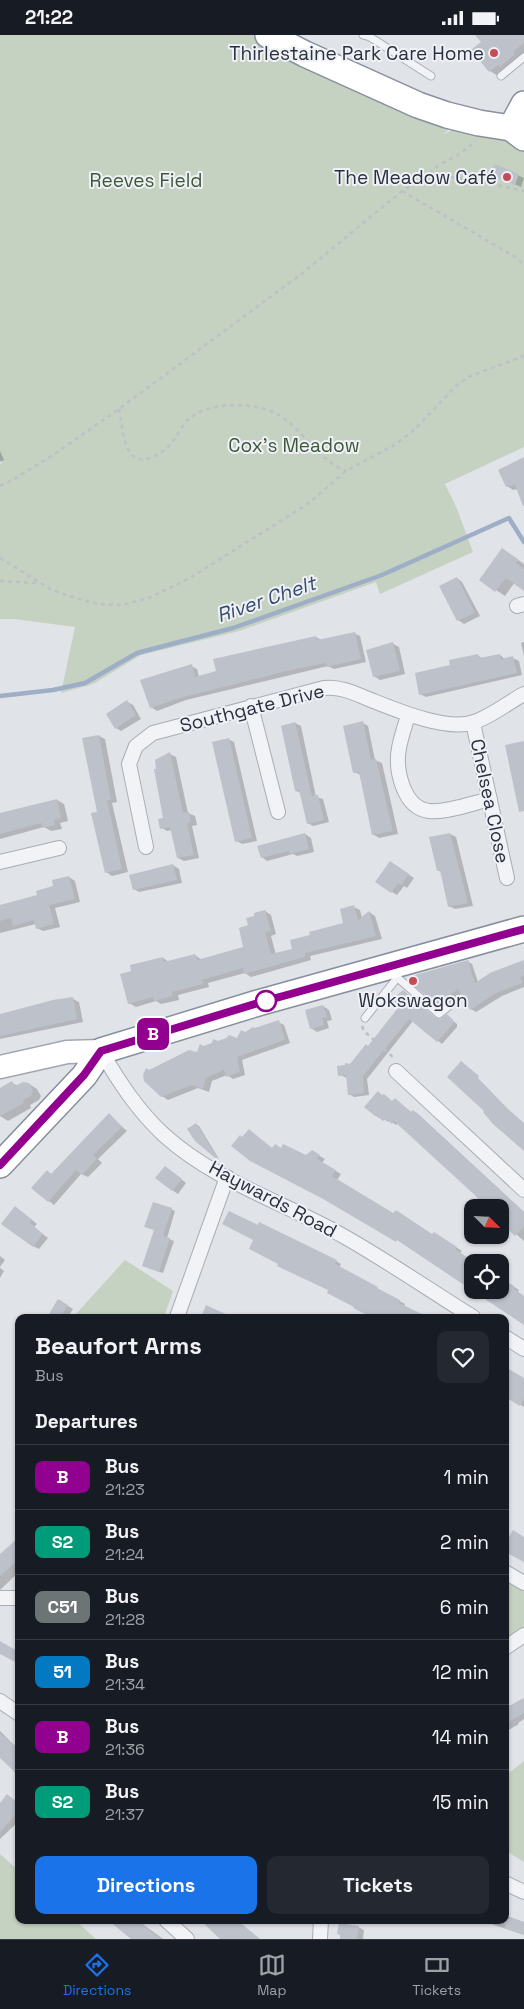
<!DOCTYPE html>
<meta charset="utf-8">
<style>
body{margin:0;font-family:"Space Grotesk",sans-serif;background:#242831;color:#f1f3f6;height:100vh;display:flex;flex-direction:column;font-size:19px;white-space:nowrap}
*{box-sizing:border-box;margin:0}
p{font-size:16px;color:#9ea1a6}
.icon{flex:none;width:28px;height:28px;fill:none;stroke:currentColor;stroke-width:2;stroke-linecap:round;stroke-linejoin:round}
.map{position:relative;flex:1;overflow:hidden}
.panel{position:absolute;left:15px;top:1279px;width:494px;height:610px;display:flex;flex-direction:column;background:#171b24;border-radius:10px;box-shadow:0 1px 4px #0004}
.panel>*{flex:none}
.badge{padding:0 10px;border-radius:8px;font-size:18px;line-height:32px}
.needle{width:32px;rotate:114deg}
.buttons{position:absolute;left:464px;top:1164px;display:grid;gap:10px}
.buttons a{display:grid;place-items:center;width:45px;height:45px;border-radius:10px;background:#171b24;box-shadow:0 1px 4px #0004;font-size:25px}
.map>.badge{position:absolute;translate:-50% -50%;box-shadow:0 0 0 2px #fff}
h2{padding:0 20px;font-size:19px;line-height:45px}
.round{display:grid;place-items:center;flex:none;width:52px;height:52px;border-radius:10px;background:#242831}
.headline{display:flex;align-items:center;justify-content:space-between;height:85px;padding:0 20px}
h1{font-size:24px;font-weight:600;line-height:38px}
.cta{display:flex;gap:10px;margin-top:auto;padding:10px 20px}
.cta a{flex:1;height:58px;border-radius:10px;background:#1a73e8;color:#fff;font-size:20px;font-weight:600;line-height:58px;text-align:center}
.cta a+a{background:#242831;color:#f1f3f6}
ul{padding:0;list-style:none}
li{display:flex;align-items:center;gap:15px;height:65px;padding:0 20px;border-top:1px solid #363941}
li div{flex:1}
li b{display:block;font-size:19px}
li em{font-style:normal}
li .badge{min-width:55px;font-weight:700;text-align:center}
.status{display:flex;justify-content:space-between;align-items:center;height:35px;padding:0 25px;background:#171b24;direction:ltr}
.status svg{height:14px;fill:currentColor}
.menu{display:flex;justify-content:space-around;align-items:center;height:70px;border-top:1px solid #363941;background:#171b24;font-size:14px;color:#9ea1a6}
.menu a{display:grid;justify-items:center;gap:2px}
.menu .current{color:#1a73e8}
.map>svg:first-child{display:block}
</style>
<div class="status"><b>21:22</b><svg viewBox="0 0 49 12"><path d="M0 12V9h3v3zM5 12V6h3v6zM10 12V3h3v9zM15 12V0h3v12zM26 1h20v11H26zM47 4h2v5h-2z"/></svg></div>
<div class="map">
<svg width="524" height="1904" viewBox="0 0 524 1904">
<rect width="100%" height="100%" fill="#e0e3e8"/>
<path fill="#c5d1c1" d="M0,0H268L459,84L443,100L467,87L524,102V412L445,449L457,474L473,517L380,559L376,547L239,596L141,620L93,649L61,658L75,592L15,584H0V429L2,428L0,424Z
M125,1225L173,1256L164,1282H79L75,1280Z
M505,1537L524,1548V1600L511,1608L505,1600Z
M524,1726V1827L505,1815V1741Z
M0,1819L19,1836V1885H75L96,1904H0Z"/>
<path fill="#0003" d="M477,0H524V24L498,41L490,36L483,7Z
M496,130L524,143L521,152L498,142Z
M0,416L4,425L0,427Z
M524,426V469L518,454L513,455L507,451Z
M511,520L524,529V554L515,547L505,561L481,545Z
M457,543L462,547L480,581L464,589L458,585Z
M354,598L360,601L366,627L334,634L328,631L186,665L157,676L151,672L191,631L197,634L199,642L316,602L321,605Z
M524,607V621L521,608Z
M393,609L399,612L405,639L380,645L374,641Z
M477,620L483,624L500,620L505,624L513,623L519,626L522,640L426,662L420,659L451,631Z
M127,667L133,670L141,684L121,696L116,693Z
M295,688L301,691L316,762L323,764L329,787L313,791L308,788L301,758L296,756Z
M363,688L368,691L375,725L382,728L398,799L379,803L373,799L361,740L354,737Z
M99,701L105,704L117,767L112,768L128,837L112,841L106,837L98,778Z
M228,704L234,707L257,806L242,809L237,806Z
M170,719L176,722L188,778L195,781L197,790L192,791L199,823L184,826L178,823L172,795L167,796L162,793L165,784Z
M57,765L64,769L68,786L60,788L62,794L51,796L44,792L0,804V779Z
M305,799L311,803L314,817L297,821L293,819L267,826L262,822Z
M450,799L456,802L473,871L455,874L449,871L442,838L438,835Z
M173,830L179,834L182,848L139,857L134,854Z
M396,831L414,843L407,853L404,851L397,860L392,857Z
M69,842L75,846L80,867L55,873L60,892L43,896L37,893L36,889L0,898V871L39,861Z
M354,872L360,875L362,883L369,877L375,881L382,904L310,921L311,925L251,942L245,938L208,948L209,952L178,960L179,965L161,969L156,966L136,972L129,968L163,923L169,927L195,920L202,925L245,913L249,891L265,876L271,880L276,899L271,901L276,920L294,915L345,889Z
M467,926L472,929L478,947L524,926V952L502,961L476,977L471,974L462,958L443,973L412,947Z
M403,956L438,985H441L447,981L457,989V992L442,1009L413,986L367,1044L369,1060L354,1062L349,1059L347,1043L340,1040L368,1012L399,974Z
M73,964L79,967L83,987L0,1004V980Z
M323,971L329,975L332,985L327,986L329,993L317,997L311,993Z
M278,987L284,990L290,1008L242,1025L245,1040L233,1044L227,1040L212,1046L209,1057L198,1053L168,1065L162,1061L149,1036L197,1019L203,1012L218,1007L238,1005L245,998Z
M12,1048L18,1051L29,1049L37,1054L41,1061L39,1065L30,1070L31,1073L8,1086L0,1081V1055Z
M395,1064L412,1078L413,1076L417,1078L524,1177V1206L500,1185V1172H482L476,1167L479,1163L398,1088L396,1090L390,1085L388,1087L380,1081L379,1083L375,1080Z
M109,1080L127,1096L98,1124L102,1128L88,1142L81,1139L54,1170L49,1166L33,1153L47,1136L52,1140Z
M196,1089L199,1091L219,1124L216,1122Z
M273,1114H282L307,1122L318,1120L325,1124L322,1128L341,1139L337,1145L394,1180L432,1200L439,1201L462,1216L460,1218L475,1228H472V1254L403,1208L331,1167Z
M171,1136L186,1148L178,1159L172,1155Z
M171,1174L175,1176L167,1203L174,1206L163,1238L148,1233Z
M21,1176L37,1189L34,1192L48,1203L39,1214L33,1211Z
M0,1221L5,1225L0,1232Z
M336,1226L341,1229L339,1233L405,1269L404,1272L424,1282H378L334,1260L330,1255L295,1237Z
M0,1233L4,1236L0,1243Z
M500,1243L519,1255L518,1257L524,1262V1288L474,1255H500Z
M58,1265L73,1274L68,1282H57L50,1279Z
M207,1272L222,1279L228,1282H202Z
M505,1332L524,1345V1372L505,1361Z
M17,1485L19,1537L0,1555V1521L16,1506Z
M524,1664V1684L518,1688L519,1689L505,1697V1674Z
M0,1696L19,1715V1739L0,1721Z
M8,1761L19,1769V1786L0,1804V1770Z
M505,1881L524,1888V1900L480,1885H505Z
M108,1885H137L163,1904H133Z
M358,1892L364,1895L363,1904H341Z"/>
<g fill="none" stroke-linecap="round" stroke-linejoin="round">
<path stroke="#9daec6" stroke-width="4.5" d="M0,661L53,655L85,648L137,618L233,593L382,540L509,483L524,507"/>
</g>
<path fill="#bdc1ca" d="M475,0H524V8L513,17L515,19L500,32L498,30L489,37L471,15L481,7Z
M495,129L519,139L515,150L490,139Z
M524,422V471H523L515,450L506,452L498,435Z
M502,513L519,525L516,528L524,534V556L506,543L495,557L479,545Z
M457,542L475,578L457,586L439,551Z
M355,597L361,624L327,632L326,628L291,635L180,663L150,673L140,645L192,629L195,642L216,636L213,624L316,601L317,605Z
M393,607L400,636L373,642L366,615Z
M478,619L479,623L500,619L501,624L513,621L517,638L419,660L415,638L450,630L449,625Z
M127,665L136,680L115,694L106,679Z
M363,686L371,725L376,724L393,796L372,800L359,737L353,738L343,691Z
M295,687L312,761L318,760L324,785L307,789L299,755L295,756L281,691Z
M99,700L111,765H107L122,834L105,838L91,778L97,777L82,703Z
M229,703L252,803L235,807L212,707Z
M524,706V776L519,777L505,710Z
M170,717L183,778L189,777L191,787L187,788L194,820L177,823L170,792L160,794L158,784L163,783L154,734H156L155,725Z
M57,764L61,783L54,785L55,790L43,793L41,788L0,799V778Z
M305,798L309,814L290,819L289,816L261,823L257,811Z
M450,798L468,868L448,872L440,835L437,836L429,802Z
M390,826L409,839L401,850L398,848L391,858L375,847Z
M173,829L177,845L133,855L129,840Z
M69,841L75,864L49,870L54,889L36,894L34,885L13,891L11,883L0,886V870L37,860L36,856L53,851L52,845Z
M354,870L358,885L369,876L376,901L305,918V922L244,939L243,933L202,945L203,949L172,957L173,961L154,966L153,962L128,969L120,939L131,936L130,930L163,922L164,927L195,919L197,925L243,912L239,893L248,890L246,883L254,881V878L265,875L271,896L265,897L271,919L292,914L290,905L310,900L309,897L343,888L340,874Z
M468,925L475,948L490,938L524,925V940L520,942L523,948L496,958L470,975L458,954L438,970L439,972L411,948L408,942Z
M403,955L436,983L440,984L447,979L453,985V989L437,1007L409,984L363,1041L364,1058L348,1060L346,1040L338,1041L337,1031L345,1030V1028L350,1029L366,1009L368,1011L397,974L388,968Z
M73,962L77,984L0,1001V979L53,965Z
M323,970L327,982L322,983L324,990L310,994L305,975Z
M279,985L285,1005L237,1022L240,1037L226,1042L224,1035L206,1043L203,1054L192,1050L161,1062L144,1046L143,1040L146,1033L149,1035L189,1015L197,1017L200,1009L203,1011L212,1008L213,1004L218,1006L226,1003L229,1000L237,1003L241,995L245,997L253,992L255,993Z
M461,1026L479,1041L478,1043L507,1073L524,1088V1116L493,1089L483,1077L484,1076L447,1042Z
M12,1046L15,1051L23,1047L29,1048L33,1055L31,1061L23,1065L24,1068L0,1081V1053Z
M378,1056L382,1060L384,1059L392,1066L395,1063L411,1077L413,1075L524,1177V1192L515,1201L500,1187V1172H480L474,1167L478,1163L394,1086L392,1089L386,1084L383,1086L376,1080L375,1081L364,1072Z
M109,1078L122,1092L93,1120L97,1124L82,1140L76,1135L48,1167L31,1153L47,1135L51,1139Z
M196,1088L217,1122L215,1123L195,1106L187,1094Z
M249,1094L272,1113L275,1109L281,1113L283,1109L306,1120L312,1115L320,1120L317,1124L336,1135L332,1141L393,1178L396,1175L432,1199L434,1197L457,1212L455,1214L472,1226V1255H500V1249L503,1244L514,1251L513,1253L524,1261V1290L397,1205L396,1207L325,1165L250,1126L231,1111L240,1100L242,1102Z
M165,1131L182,1144L172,1156L155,1143Z
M153,1167L172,1173L163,1201L170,1203L159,1237L142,1231L154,1195L144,1192Z
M15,1171L32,1185L30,1188L43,1199L33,1212L1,1189Z
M229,1176L258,1190L259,1187L337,1225L335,1229L378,1252L377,1253L400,1265L399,1268L428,1282H371L353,1273L354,1272L327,1258L328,1255L277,1231L278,1229L249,1214L253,1205L222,1189Z
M58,1264L68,1270L61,1282H54L49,1279Z
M206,1270L232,1282H201Z
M505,1332L524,1343V1364L520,1371L505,1362Z
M513,1495L524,1502V1527L505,1517V1502L508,1504Z
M19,1502V1524L0,1541V1519Z
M0,1606L19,1617V1629L0,1619Z
M524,1663V1678L505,1689V1673Z
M0,1698L19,1715V1741L0,1723Z
M7,1759L19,1769V1776L0,1797V1768Z
M505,1880L524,1887V1900L505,1893Z
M108,1885H137L160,1904H131Z
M200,1885H237L260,1904H220Z
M339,1888L359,1891L357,1904H340V1900L337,1899Z"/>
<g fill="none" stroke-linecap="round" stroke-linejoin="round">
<defs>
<path id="lane" d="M363,0L370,2L431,41
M501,41L524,22
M391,937L439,979L448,972
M365,983L397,943"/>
<path id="street" d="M517,571L524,569
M251,671L278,777
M408,680C405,691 401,702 399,713C395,734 403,773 429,776C446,778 473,768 490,764
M473,688L507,843
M146,812L129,729L136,711L153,698L324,653C341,651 356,659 371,665C396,675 448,697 474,687C490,682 509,667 524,659
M0,827L59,813
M101,1016C119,1047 138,1076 164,1100C216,1147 286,1168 345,1202C389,1227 431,1256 473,1282
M396,1036L524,1155
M177,1282L227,1142
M505,1302L524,1314
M505,1537L524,1548
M0,1563H19
M505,1613L524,1600
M0,1666L19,1679
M505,1848L524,1857
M166,1885L187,1904
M320,1904L321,1885"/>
<path id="primary" d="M0,1032L67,1017L101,1016"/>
<path id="highway" d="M268,0L305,19L418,70L447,80L479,88L511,93L524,103
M511,93L524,69
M0,1130L84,1041L101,1016L258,968L524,894"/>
</defs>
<use href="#lane" stroke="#a9adb5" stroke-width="9"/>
<use href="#street" stroke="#a9adb5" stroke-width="16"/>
<use href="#primary" stroke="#a0a6b3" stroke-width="25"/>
<use href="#highway" stroke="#888f9e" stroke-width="28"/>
<path stroke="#bec0c6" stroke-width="2.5" stroke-dasharray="4 4" stroke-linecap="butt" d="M423,143L439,130L458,120L476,106
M402,156L517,223L524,230
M119,374C123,390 122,429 147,424C156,422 164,416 170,410C179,400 182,387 194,380C213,369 239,368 261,373C299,381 311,423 346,436
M0,451L14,444L53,420L119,374L300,240L402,156L423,143L451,142L479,146L524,156
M0,523L52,555L85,566L98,569L123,570L151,562L190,543L309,468L346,436L396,409L414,395L456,351L468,342L524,321
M0,546L38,548
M362,991L364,996L394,1023"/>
<use href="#lane" stroke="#f2f3f6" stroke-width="7"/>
<use href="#street" stroke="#f2f3f6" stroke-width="14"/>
<use href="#primary" stroke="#fff" stroke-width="22"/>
<use href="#highway" stroke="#fff" stroke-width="25"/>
</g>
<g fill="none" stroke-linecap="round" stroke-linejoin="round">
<defs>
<path id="line" d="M0,1130L84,1040L101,1016L258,968L524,894"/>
</defs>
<use href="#line" stroke="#fff" stroke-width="11"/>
<use href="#line" stroke="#91008e" stroke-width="8"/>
</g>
<g fill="#c64b57" stroke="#eff1f6" stroke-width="2">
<circle cx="494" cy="18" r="5"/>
<circle cx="507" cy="142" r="5"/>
<circle cx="413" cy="946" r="5"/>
</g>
<circle fill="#fff" stroke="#91008e" stroke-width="2.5" cx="266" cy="966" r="10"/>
<g text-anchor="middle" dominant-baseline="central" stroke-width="4" stroke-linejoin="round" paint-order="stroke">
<g font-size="19" fill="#29303e" stroke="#eff1f6" text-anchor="end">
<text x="484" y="18">Thirlestaine Park Care Home</text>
<text x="497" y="142">The Meadow Café</text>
<text x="413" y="965" text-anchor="middle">Wokswagon</text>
</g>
<g font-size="19" fill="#3c5937" stroke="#eff1f6">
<text x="146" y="145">Reeves Field</text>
<text x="294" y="410">Cox's Meadow</text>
</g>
<g font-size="19" fill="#29303e" stroke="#eff1f6">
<text transform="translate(252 673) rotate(-14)">Southgate Drive</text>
<text transform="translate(490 766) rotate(78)">Chelsea Close</text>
<text transform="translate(273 1164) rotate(28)">Haywards Road</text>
</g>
<g font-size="20" font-style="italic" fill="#364d70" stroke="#eff1f6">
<text transform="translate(266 564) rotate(-19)">River Chelt</text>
</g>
</g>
</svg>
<div class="buttons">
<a><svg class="needle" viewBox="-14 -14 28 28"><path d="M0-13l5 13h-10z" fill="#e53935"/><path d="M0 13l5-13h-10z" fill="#9ea1a6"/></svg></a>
<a><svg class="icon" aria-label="locate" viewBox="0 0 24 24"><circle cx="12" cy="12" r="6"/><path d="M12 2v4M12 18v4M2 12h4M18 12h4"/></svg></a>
</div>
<b class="badge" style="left:153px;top:999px;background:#91008e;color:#fff">B</b>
<section class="panel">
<div class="headline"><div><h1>Beaufort Arms</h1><p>Bus</p></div><a class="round"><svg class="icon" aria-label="heart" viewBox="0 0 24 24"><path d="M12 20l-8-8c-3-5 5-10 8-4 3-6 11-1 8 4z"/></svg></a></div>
<h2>Departures</h2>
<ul>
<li><span class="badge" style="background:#91008e;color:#fff">B</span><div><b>Bus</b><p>21:23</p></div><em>1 min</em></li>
<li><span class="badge" style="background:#009b79;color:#fff">S2</span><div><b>Bus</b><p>21:24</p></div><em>2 min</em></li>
<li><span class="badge" style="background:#6c7476;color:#fff">C51</span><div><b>Bus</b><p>21:28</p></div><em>6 min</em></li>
<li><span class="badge" style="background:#0279c1;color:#fff">51</span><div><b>Bus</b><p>21:34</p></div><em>12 min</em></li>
<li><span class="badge" style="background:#91008e;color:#fff">B</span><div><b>Bus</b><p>21:36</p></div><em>14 min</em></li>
<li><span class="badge" style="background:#009b79;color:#fff">S2</span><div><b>Bus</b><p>21:37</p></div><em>15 min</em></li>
</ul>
<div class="cta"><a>Directions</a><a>Tickets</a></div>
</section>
</div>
<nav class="menu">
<a class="current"><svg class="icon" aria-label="directions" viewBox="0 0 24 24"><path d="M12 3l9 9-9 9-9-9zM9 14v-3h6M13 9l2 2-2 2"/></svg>Directions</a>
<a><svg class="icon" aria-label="map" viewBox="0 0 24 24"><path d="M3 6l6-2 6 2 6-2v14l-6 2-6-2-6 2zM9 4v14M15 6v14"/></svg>Map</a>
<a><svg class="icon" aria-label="tickets" viewBox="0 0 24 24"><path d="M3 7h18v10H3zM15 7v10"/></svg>Tickets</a>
</nav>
